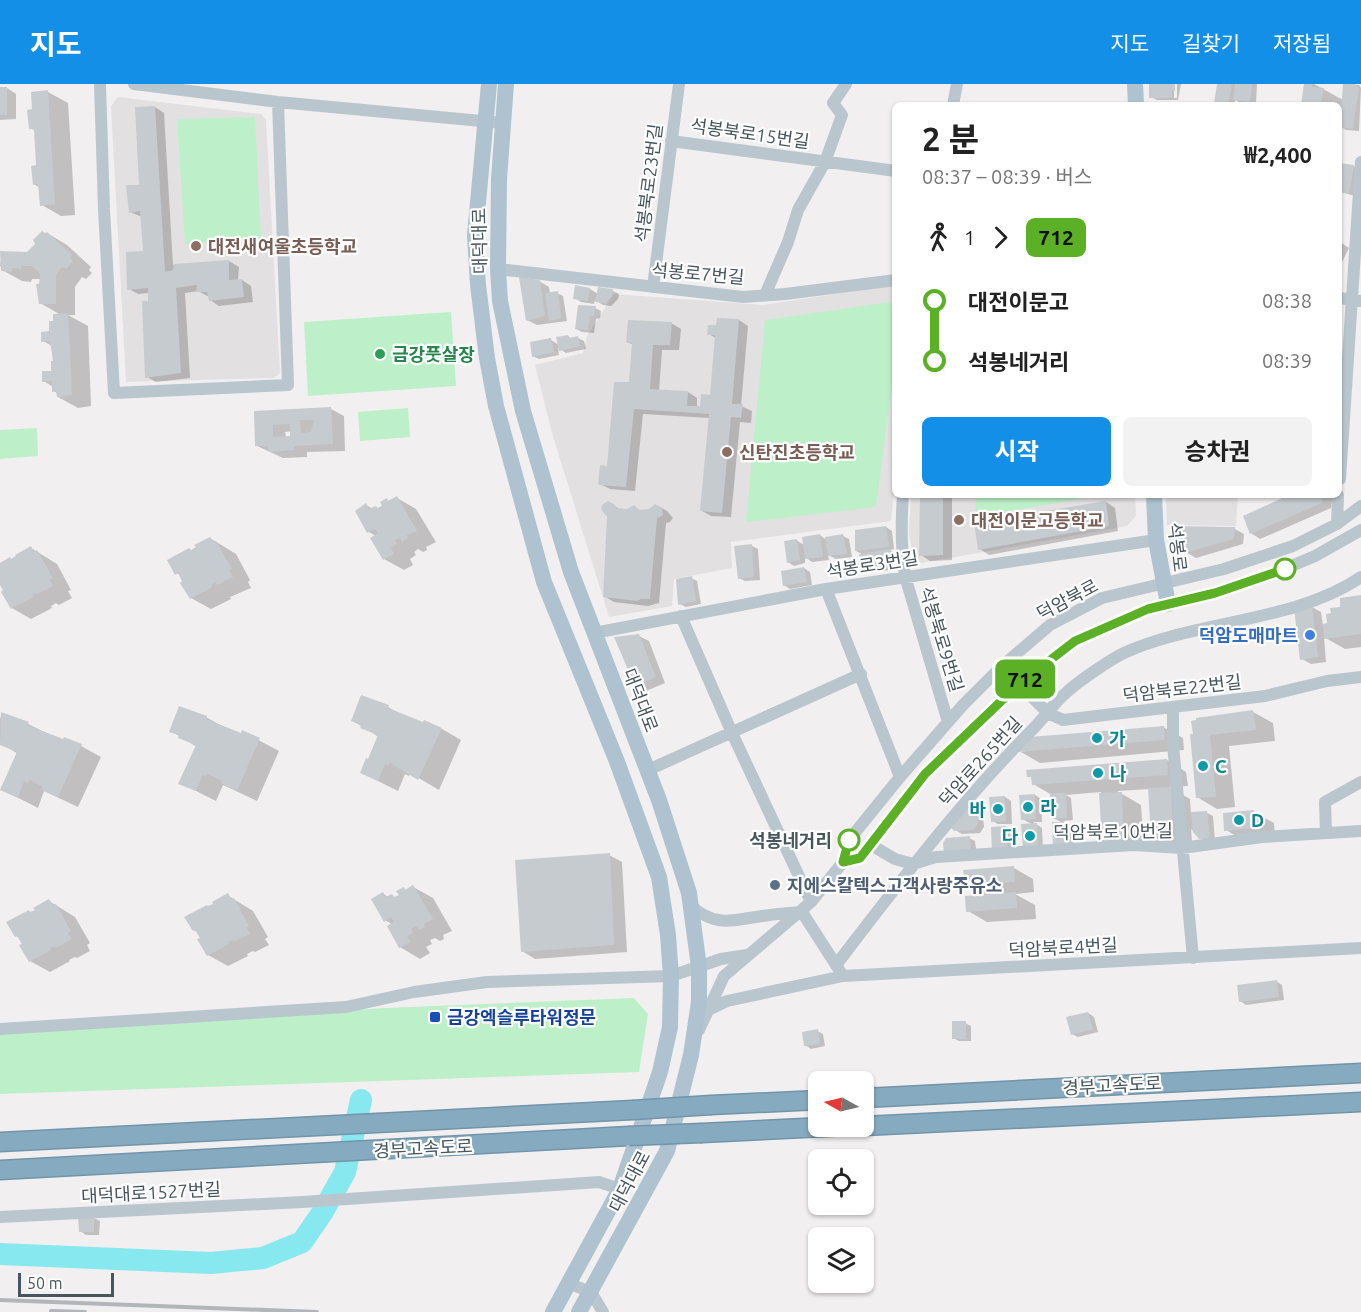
<!DOCTYPE html>
<html lang="ko">
<meta charset="utf-8">
<style>
body{margin:0;font-family:Ubuntu,"Noto Sans KR",sans-serif;background:#f2f2f2;color:#222;height:100vh;display:flex;flex-direction:column;font-size:22px;white-space:nowrap}
*{box-sizing:border-box;margin:0}
p{font-size:20px;color:#767676}
.icon{flex:none;width:33px;height:33px;fill:none;stroke:currentColor;stroke-width:2;stroke-linecap:round;stroke-linejoin:round}
.map{position:relative;flex:1;overflow:hidden}
.side{position:absolute;left:892px;top:18px;width:450px;height:396px;display:flex;flex-direction:column;background:#fff;border-radius:9px;box-shadow:0 2px 4px #0004}
.side>*{flex:none}
.badge{padding:0 12px;border-radius:9px;font-size:21px;line-height:39px}
.needle{width:39px;rotate:278deg}
.tools{position:absolute;left:808px;top:987px;display:grid;gap:12px}
.tools a{display:grid;place-items:center;width:66px;height:66px;border-radius:9px;background:#fff;box-shadow:0 2px 4px #0004;font-size:30px}
.scale{position:absolute;left:18px;bottom:15px;width:96px;box-sizing:border-box;padding-left:6px;border:3px solid #47565d;border-top:0;font-size:16px;line-height:21px;white-space:nowrap;color:#47565d;-webkit-text-stroke:4px #fff;paint-order:stroke}
.map>.badge{position:absolute;translate:-50% -50%;box-shadow:0 0 0 3px #fff}
.legs{display:flex;align-items:center;gap:9px;height:66px;padding:0 30px;font-size:20px}
.legs p{margin-inline-start:auto}
.head{display:flex;align-items:center;justify-content:space-between;height:102px;padding:0 30px}
h1{font-size:33px;font-weight:700;line-height:45px}
.button{display:flex;gap:12px;margin-top:auto;padding:12px 30px}
.button a{flex:1;height:69px;border-radius:9px;background:#148fe7;color:#fff;font-size:24px;font-weight:700;line-height:69px;text-align:center}
.button a+a{background:#f2f2f2;color:#222}
ul{padding:0 30px;list-style:none}
li{display:flex;align-items:center;gap:21px;height:60px;font-size:22px}
li i{display:grid;place-items:center;width:9px;height:100%;margin:0 8px;background:currentColor}
li i::after{content:'';width:15px;height:15px;margin:-8px;border:4px solid;border-radius:50%;background:#fff}
li p{margin-inline-start:auto}
li:first-child i{background:linear-gradient(#0000 50%,currentColor 0)}
li:last-child i{background:linear-gradient(currentColor 50%,#0000 0)}
header{display:flex;align-items:center;gap:36px;box-sizing:border-box;height:84px;padding:0 30px;background:#148fe7;color:#fff}
header strong{font-size:28px}
nav{display:flex;gap:33px;margin-inline-start:auto;font-size:21px}
.map>svg:first-child{display:block}
</style>
<header>
<strong>지도</strong>
<nav><a>지도</a><a>길찾기</a><a>저장됨</a></nav>
</header>
<div class="map">
<svg width="1361" height="1228" viewBox="0 0 1361 1228">
<rect width="100%" height="100%" fill="#f2eff0"/>
<path fill="#e3e0e2" d="M118,13L261,30L266,36L280,289L274,294L126,298L111,22Z
M895,201L896,387L891,437L731,458L732,484L674,495L672,522L609,533L552,349L535,281L583,269L587,252L614,210L763,221Z
M911,411H1135L1136,432L1127,442L922,479L913,474L909,449Z
M1166,411H1238L1236,442L1167,441Z"/>
<path fill="#bdf0c9" d="M255,33L261,154L185,160L177,35Z
M890,218L895,226V278L876,423L746,438L765,236Z
M451,228L456,302L308,312L304,238Z
M408,324L410,353L360,357L358,328Z
M37,344L38,372L0,375V346Z
M976,411H1103L987,431L975,426Z
M634,914L648,930L639,988L0,1010V949L385,924Z"/>
<path fill="#0003" fill-rule="evenodd" d="M1151,0H1174V14H1177V0H1181L1178,16H1157L1151,13Z
M1218,0H1257L1256,20L1241,19L1235,16V21H1220L1216,18Z
M1305,0H1314L1343,16L1344,0L1359,1L1361,4L1359,47L1346,46L1340,42V21H1302Z
M0,4H7L16,10V35L0,36Z
M48,8L68,19L75,131L61,132L42,121L40,104L34,100L38,82L36,47L30,44L34,27Z
M155,23L164,29L173,181L229,177L239,183L238,196H242L251,202L253,218L219,222L210,216L209,213L198,207L185,209L190,294L156,298L147,293L149,209L138,210L129,205L144,169L142,133L130,128L140,102Z
M1340,81L1353,82L1359,86L1355,112L1341,108Z
M47,149L67,161L91,183L89,186L92,189L86,195L82,193L75,203V231H68L88,242L91,322L78,324L58,313V309L53,307V303L44,297L53,288L55,279L52,262L43,257L51,248L61,231L40,219L41,195H32L31,198L22,197L2,186L3,183L0,182L2,169L28,170Z
M1340,158L1349,164L1341,180L1340,179Z
M539,197L549,203L550,210L557,209L563,212L567,237L537,241L527,236Z
M590,205L598,210L599,205L613,207L619,210L618,215L611,222L603,221L595,216L594,220L581,218L575,214Z
M595,224L601,227L600,234L596,235L594,249L582,248L576,245Z
M739,236L748,242L741,322L752,327L751,339L740,338L731,433L711,432L702,427L710,334L643,330L635,407L610,405L600,400L609,383L631,299L634,261L627,258L671,239L681,245L679,266H662L659,307L688,308L697,314V324H701L712,313L717,255L709,250Z
M568,252L572,255L578,254L584,257L586,265L566,269L558,264L559,271L539,275L533,272L551,256L559,261Z
M331,325L344,332L345,367L307,368V373L283,374L257,362L256,328ZM292,347V353H286L285,348Z
M922,411H952V476L930,477L921,471Z
M1293,411H1333L1331,424L1260,455L1251,449Z
M397,414L416,425L436,458L426,463L427,466L423,468L418,465L414,468L416,471L410,475L413,481L404,486L384,475L376,452L369,448L366,421L373,425L376,423L379,425L384,422L387,416L390,418Z
M1106,418L1115,424L1118,447L989,471L980,465Z
M613,421L621,426H628L634,423L642,427H649L658,422L667,427L673,434L670,438L666,439L659,519L648,522L614,518L604,512Z
M886,443L892,447L894,465L890,466L896,470L889,486L869,489L863,485L864,471L856,467Z
M1235,445L1244,450L1243,460L1196,474L1186,468Z
M820,451L825,455L843,452L849,455L852,473L836,475L828,471L829,476L812,478L805,473V479L794,482L788,478L796,456L804,461Z
M210,454L236,470L250,496L248,498L251,504L230,513L231,515L211,525L191,514L182,492L176,489L192,467Z
M752,462L758,465L760,496L745,497L739,494Z
M31,464L57,480L71,506L68,507L72,514L59,521L56,519L51,522L52,524L31,535L12,524L5,507L0,500V480L13,476Z
M804,484L810,488L812,501L790,505L784,501Z
M691,494L697,497L701,520L686,523L680,520Z
M1361,513V563L1345,565L1324,553L1326,578L1311,580L1302,575L1312,523L1321,528L1323,542L1329,540L1342,524Z
M639,552L649,557L665,599L646,607L637,601L616,555Z
M388,623L407,634L424,640L425,638L442,645L461,656L439,706L410,689L409,692L405,690L398,707L362,689L369,677L379,653L353,637Z
M1253,628L1273,639L1275,657L1229,662L1235,723L1217,725L1197,713L1194,651Z
M2,630L28,640L63,657L65,655L81,662L101,673L78,723L44,707L38,724L1,705L18,670L0,658V635Z
M206,633L225,644L242,651L243,648L279,667L257,717L223,701L216,717L180,699L197,663L171,647Z
M1163,643L1183,654L1184,666L1040,679L1021,668Z
M1167,676L1186,688L1188,702L1169,703L1190,715L1191,730L1207,729L1213,732L1215,757H1206L1191,745L1192,758L1172,763L1152,752L1150,705L1117,707L1141,721L1144,766L1104,756L1101,708L1066,711L1071,714L1073,736L1063,737L1073,742L1074,765L1061,766L1063,739L1053,734L1052,711L1033,700L1032,694L1029,692Z
M1035,711L1041,715L1042,738H1033L1042,744L1043,767H1030L1032,740L1022,735Z
M1005,713L1011,717L1012,740H998L992,737Z
M1254,728L1274,739L1275,755L1245,757L1226,746Z
M977,729L983,733L984,743L980,749L962,750L955,746Z
M1006,743L1012,747L1013,770L1000,771Z
M969,754L975,757L977,773L954,774Z
M609,771L622,778L627,868L535,875L522,867Z
M1014,784L1033,795L1034,808L1015,810L1035,821L1036,835L987,838L968,827L986,812L966,801Z
M413,803L433,814L452,847L443,851L444,855L440,857L435,854L430,856L432,860L426,863L430,869L420,875L400,863L389,843L393,841L385,836L383,810L389,813L392,812L396,814L401,811L404,805L407,807Z
M227,811L253,827L268,853L265,855L269,861L255,868L253,867L247,870L248,872L228,882L208,871L199,849L194,846L209,824Z
M49,817L75,833L90,859L87,861L90,867L77,874L75,873L69,876L70,877L50,888L30,877L24,860L20,854L16,852L31,829Z
M1276,897L1282,901L1284,916L1246,921L1240,917Z
M1088,929L1094,933L1098,948L1078,953L1072,950Z
M965,939L971,942V957H959L953,954Z
M817,947L823,950L825,962L811,965L805,961Z
M94,1134L100,1137L99,1151H86L80,1147Z"/>
<g fill="none" stroke-linecap="round" stroke-linejoin="round">
<path stroke="#88e8ef" stroke-width="22" d="M0,1170L211,1179L263,1174L302,1158L322,1129L345,1088L361,1016"/>
</g>
<path fill="#c6cbcf" fill-rule="evenodd" d="M1149,0H1175V7H1172V14H1149Z
M1217,0H1232L1228,21L1214,19Z
M1235,0H1252L1250,18L1233,16Z
M1304,0H1312V3L1324,4L1321,21H1301Z
M1343,0H1355L1359,4L1353,45L1340,43Z
M0,3H7V31H0Z
M48,6L55,120L40,122L38,100L33,101L31,82L36,81L34,45H29L27,26L32,25L31,8Z
M155,22L165,188L173,186L174,180L229,176V196L242,195L244,213L209,217L207,208H196L197,201L176,204L181,289L145,294L142,217H148V204L127,206L126,168L143,167L140,127L129,129L126,101H139L135,23Z
M1340,79L1354,81L1349,110L1340,108Z
M42,147L45,149L47,148L72,171L70,174L73,177L66,185L62,183L56,191V220H39L36,200H39L40,190L32,182H21V185L12,184V188L1,187L0,167L27,168L35,160L33,156Z
M519,193L540,196L545,232L526,237Z
M575,201L590,204L588,217L573,215Z
M598,203L613,205L612,212L605,219L595,218Z
M558,207L561,234L549,237L545,209Z
M578,221L596,222L594,232H590L588,246L575,245Z
M68,229L72,311L57,313L56,307L52,308V297L42,298V287H51V277H53L50,257L41,258V248L49,247V237H53V230Z
M717,234L739,235L732,320H743L741,334L731,333L722,429L700,427L709,330L634,325L626,403L598,401L600,381L607,382L614,298H629L632,259L626,258L628,236L672,238L670,261H653L650,305L688,307L687,322H700L701,310L710,311L715,251H707L708,241H716Z
M568,251L569,254L578,252L580,262L559,267L556,253Z
M551,254L554,268L532,273L530,258Z
M331,323L333,360L294,362V366L269,368L268,362H255L254,327ZM300,336H314L311,348L301,349ZM290,340V352L273,353V341Z
M920,411H943V471L919,472Z
M1289,411H1323L1322,419L1250,450L1243,432Z
M397,412L417,447L407,451L408,454L402,458L400,454L395,456L397,460L391,464L394,470L383,476L370,454L378,449L375,445L367,449L355,427L366,419L369,425L376,422L377,424L382,422L380,418L387,414L388,417Z
M608,417L614,420L616,424L627,425L634,421L639,426L649,425L655,420L662,424L663,431L657,434L650,515H641L637,517L603,513L607,433L601,425L602,421Z
M1106,417L1109,442L978,466L974,439Z
M886,442L889,463L855,467V446Z
M1170,442L1235,443L1234,455L1185,469L1170,457Z
M820,450L823,473L805,475L802,453Z
M843,450L847,470L828,472L825,453Z
M210,453L214,458L216,457L232,485L229,486L233,493L217,501L216,499L211,501L212,503L190,515L180,499L182,497L178,489L175,491L167,476L189,464L191,466L196,463L194,461Z
M797,455L800,476L787,479L784,457Z
M752,460L754,493L738,495L734,462Z
M31,462L34,468L37,466L53,494L50,496L53,502L38,510L37,509L32,511L33,513L11,525L1,508L3,506L0,501V479L10,473L11,475L16,472L15,471Z
M891,465L883,483L862,486L859,470Z
M804,483L807,498L783,502L781,487Z
M692,492L696,517L678,521L676,495Z
M1361,511V550L1324,555L1323,540L1327,539L1326,530L1331,529L1330,524L1340,523V514Z
M1312,521L1318,573L1300,576L1294,524Z
M639,550L656,593L635,602L614,553Z
M361,611L389,621L388,624L423,638L424,636L442,644L418,696L390,679L388,682L385,680L378,697L360,689L366,674L368,675L378,651L360,644L361,641L351,637Z
M179,622L207,632L206,635L241,649L242,646L260,654L237,707L221,699L222,697L208,690L206,692L203,691L196,707L178,700L196,661L178,654L179,651L169,648Z
M1253,626L1256,646L1210,651L1216,713L1196,714L1190,650H1193L1191,637L1196,636V634Z
M1,628L29,638L27,641L63,655L64,653L82,660L58,713L42,706L43,703L30,696L28,699L24,697L18,714L0,706L17,668L0,661Z
M1164,642L1165,656L1018,668L1030,653Z
M1167,675L1168,691L1032,701L1031,693H1027L1026,686Z
M1171,703L1173,746L1168,752L1151,753L1148,704Z
M1122,708L1124,756L1102,757L1099,709Z
M1050,709H1066L1067,734H1052Z
M1035,710L1036,735L1021,736L1019,711Z
M1005,712L1006,737L991,738L989,713Z
M966,723L977,728L978,740L973,746L954,747L950,743Z
M1254,726L1256,744L1224,747L1223,729Z
M1207,727L1210,754L1199,755L1193,748L1191,728Z
M1052,738H1068L1069,763L1053,764Z
M1037,739L1038,764L1023,765L1021,740Z
M1006,742L1008,767L992,768L991,743Z
M970,752L971,770L944,769L943,759L946,754Z
M610,769L614,861L521,868L515,776Z
M1014,782L1015,798L965,801L963,786Z
M413,801L433,835L424,840L425,843L419,846L417,842L411,845L413,849L407,852L411,858L399,864L387,842L394,838L391,833L384,838L371,815L383,808L386,813L392,810L394,813L399,811L396,807L404,803L405,806Z
M1016,808L1017,824L966,828L965,812Z
M228,809L231,815L234,814L249,842L246,843L250,850L234,858L233,856L228,858L229,860L207,872L197,855L200,854L195,846L193,847L184,833L207,821L208,822L213,820L212,818Z
M49,815L53,821L56,820L71,847L68,849L72,855L56,864L55,862L50,864L51,866L29,878L19,861L22,860L17,852L15,853L6,838L29,826L30,828L35,826L33,824Z
M1277,896L1279,913L1239,918L1237,901Z
M1088,928L1093,945L1071,951L1066,933Z
M952,937H966V955H952Z
M818,945L820,960L804,962L802,948Z
M94,1132V1148H79L78,1133Z"/>
<g fill="none" stroke-linecap="round" stroke-linejoin="round">
<defs>
<path id="highway" d="M864,1014L1361,989
M711,1021L819,1016
M864,1042L1361,1018
M702,1049L846,1042
M0,1058L633,1026
M0,1086L629,1052"/>
</defs>
<use href="#highway" stroke="#7195ab" stroke-width="21"/>
<path stroke="#bac6cd" stroke-width="12" d="M100,0L104,125L114,309L288,301L278,18
M134,0L278,18L503,39
M953,21L957,0
M671,57L896,87
M498,185L743,213L785,210L896,196
M653,203L679,0
M765,211L788,158L798,126L825,78L842,31L833,19L846,0
M1340,214L1361,217
M1340,395L1361,78
M903,411C901,438 901,465 905,492L948,638
M1337,440L1338,411
M826,505L900,693
M681,532L732,649L811,818
M594,549L826,505L1156,456
M1019,600L1048,629L1063,636L1265,612L1327,597L1361,593
M1173,623V661L1193,874
M648,686L861,590
M1326,749L1325,718L1361,698
M871,761L895,775L913,780L936,773L1134,761L1182,764L1262,753L1361,747
M843,778L860,774L925,690L1019,600L1075,557L1148,525L1215,509L1270,491L1315,472L1361,446
M691,822C717,844 732,836 762,832C775,830 788,829 801,828
M802,828L843,892L1361,864
M836,881C899,799 961,717 1034,644C1045,632 1055,618 1068,607C1079,597 1111,575 1124,569C1196,536 1296,538 1361,493
M708,926L727,917L843,892
M0,945L346,923L414,908L487,898L671,892L721,875L747,871
M699,946L724,892L811,818L843,778L849,756L900,693L963,621L1001,583L1050,541L1102,514L1224,485L1293,462L1337,440L1361,422
M0,1133L303,1118L599,1098L620,1105
M570,1200L591,1208L603,1228"/>
<path stroke="#aec3cf" stroke-width="16" d="M489,0L475,151L478,201L487,274L496,322L544,498L616,675L659,793L668,851L671,892L670,943L660,988L620,1105L553,1228
M506,0L499,95L498,185L500,217L523,327L571,488L659,716L689,809L699,883V918L691,971L667,1067L579,1228
M1135,0L1136,21
M1154,411L1156,456L1168,520"/>
<use href="#highway" stroke="#86aabf" stroke-width="18"/>
<path stroke="#b1b6ba" stroke-width="4" d="M0,1216L317,1228
M51,1227L85,1228"/>
<defs>
<path id="highway-bridge" d="M633,1026L711,1021
M629,1052L702,1049"/>
</defs>
<use href="#highway-bridge" stroke="#7195ab" stroke-width="21" stroke-linecap="butt"/>
<use href="#highway-bridge" stroke="#86aabf" stroke-width="18"/>
</g>
<g fill="none" stroke-linecap="round" stroke-linejoin="round">
<defs>
<path id="line-1" d="M849,756L843,778L860,774L925,690L1019,600L1075,557L1148,525L1215,509L1285,485"/>
</defs>
<use href="#line-1" stroke="#fff" stroke-width="14"/>
<use href="#line-1" stroke="#5bb025" stroke-width="9"/>
</g>
<g fill="#8d6e63" stroke="#fff" stroke-width="2">
<circle cx="196" cy="162" r="6"/>
<circle cx="727" cy="368" r="6"/>
<circle cx="959" cy="436" r="6"/>
</g>
<circle fill="#2e9e5b" stroke="#fff" stroke-width="2" cx="380" cy="270" r="6"/>
<g fill="#fff" stroke="#5bb025" stroke-width="3">
<circle cx="1285" cy="485" r="10"/>
<circle cx="849" cy="756" r="10"/>
</g>
<circle fill="#3f7fe0" stroke="#fff" stroke-width="2" cx="1310" cy="551" r="6"/>
<g fill="#0f9aa8" stroke="#fff" stroke-width="2">
<circle cx="1097" cy="654" r="6"/>
<circle cx="1203" cy="682" r="6"/>
<circle cx="1098" cy="689" r="6"/>
<circle cx="1028" cy="723" r="6"/>
<circle cx="998" cy="725" r="6"/>
<circle cx="1239" cy="736" r="6"/>
<circle cx="1030" cy="752" r="6"/>
</g>
<circle fill="#5c6f8a" stroke="#fff" stroke-width="2" cx="775" cy="801" r="6"/>
<rect fill="#1a4fb4" stroke="#fff" stroke-width="2" x="429" y="927" width="12" height="12" rx="3"/>
<g text-anchor="middle" dominant-baseline="central" stroke-width="4.5" stroke-linejoin="round" paint-order="stroke">
<g font-size="18" fill="#47565d" stroke="#fff">
<text transform="translate(750 49) rotate(8)">석봉북로15번길</text>
<text transform="translate(648 99) rotate(-83)">석봉북로23번길</text>
<text transform="translate(479 157) rotate(-91)">대덕대로</text>
<text transform="translate(698 189) rotate(5)">석봉로7번길</text>
<text transform="translate(1178 463) rotate(83)">석봉로</text>
<text transform="translate(872 480) rotate(-9)">석봉로3번길</text>
<text transform="translate(1067 515) rotate(-28)">덕암북로</text>
<text transform="translate(942 555) rotate(73)">석봉북로9번길</text>
<text transform="translate(1182 604) rotate(-7)">덕암북로22번길</text>
<text transform="translate(641 616) rotate(69)">대덕대로</text>
<text transform="translate(980 677) rotate(-48)">덕암로265번길</text>
<text transform="translate(1113 747) rotate(-1)">덕암북로10번길</text>
<text transform="translate(1063 863) rotate(-3)">덕암북로4번길</text>
<text transform="translate(1112 1001) rotate(-3)">경부고속도로</text>
<text transform="translate(423 1064) rotate(-3)">경부고속도로</text>
<text transform="translate(629 1097) rotate(-62)">대덕대로</text>
<text transform="translate(151 1108) rotate(-3)">대덕대로1527번길</text>
</g>
<g font-size="18" font-weight="bold" fill="#785e54" stroke="#fff" text-anchor="start">
<text x="208" y="162">대전새여울초등학교</text>
<text x="739" y="368">신탄진초등학교</text>
<text x="971" y="436">대전이문고등학교</text>
</g>
<g font-size="18" font-weight="bold" fill="#27864d" stroke="#fff" text-anchor="start">
<text x="392" y="270">금강풋살장</text>
</g>
<g font-size="18" font-weight="bold" fill="#366cbe" stroke="#fff" text-anchor="end">
<text x="1298" y="551">덕암도매마트</text>
</g>
<g font-size="18" font-weight="bold" fill="#0d838f" stroke="#fff" text-anchor="start">
<text x="1109" y="654">가</text>
<text x="1215" y="682">C</text>
<text x="1110" y="689">나</text>
<text x="1040" y="723">라</text>
<text x="986" y="725" text-anchor="end">바</text>
<text x="1251" y="736">D</text>
<text x="1018" y="752" text-anchor="end">다</text>
</g>
<g font-size="18" font-weight="bold" fill="#47565d" stroke="#fff" text-anchor="end">
<text x="832" y="756">석봉네거리</text>
</g>
<g font-size="18" font-weight="bold" fill="#4e5e75" stroke="#fff" text-anchor="start">
<text x="787" y="801">지에스칼텍스고객사랑주유소</text>
</g>
<g font-size="18" font-weight="bold" fill="#164399" stroke="#fff" text-anchor="start">
<text x="447" y="933">금강엑슬루타워정문</text>
</g>
</g>
</svg>
<div class="tools">
<a><svg class="needle" viewBox="-14 -14 28 28"><path d="M0-13l5 13h-10z" fill="#e53935"/><path d="M0 13l5-13h-10z" fill="#767676"/></svg></a>
<a><svg class="icon" aria-label="locate" viewBox="0 0 24 24"><circle cx="12" cy="12" r="6"/><path d="M12 2v4M12 18v4M2 12h4M18 12h4"/></svg></a>
<a><svg class="icon" aria-label="layers" viewBox="0 0 24 24"><path d="M12 4l9 5-9 5-9-5zM3 14l9 5 9-5"/></svg></a>
</div>
<div class="scale">50 m</div>
<b class="badge" style="left:1025px;top:595px;background:#5bb025;color:#111">712</b>
<section class="side">
<div class="head"><div><h1>2 분</h1><p>08:37 – 08:39 · 버스</p></div><b>₩2,400</b></div>
<div class="legs"><svg class="icon" aria-label="walk" viewBox="0 0 24 24"><circle cx="13" cy="4" r="2"/><path d="M13 8l-2 6 4 7M11 14l-3 7M7 12l3-4h3l4 4"/></svg>1<svg class="icon" aria-label="forward" viewBox="0 0 24 24"><path d="M9 5l7 7-7 7"/></svg><b class="badge" style="background:#5bb025;color:#111">712</b></div>
<ul>
<li><i style="color:#5bb025"></i><b>대전이문고</b><p>08:38</p></li>
<li><i style="color:#5bb025"></i><b>석봉네거리</b><p>08:39</p></li>
</ul>
<div class="button"><a>시작</a><a>승차권</a></div>
</section>
</div>
